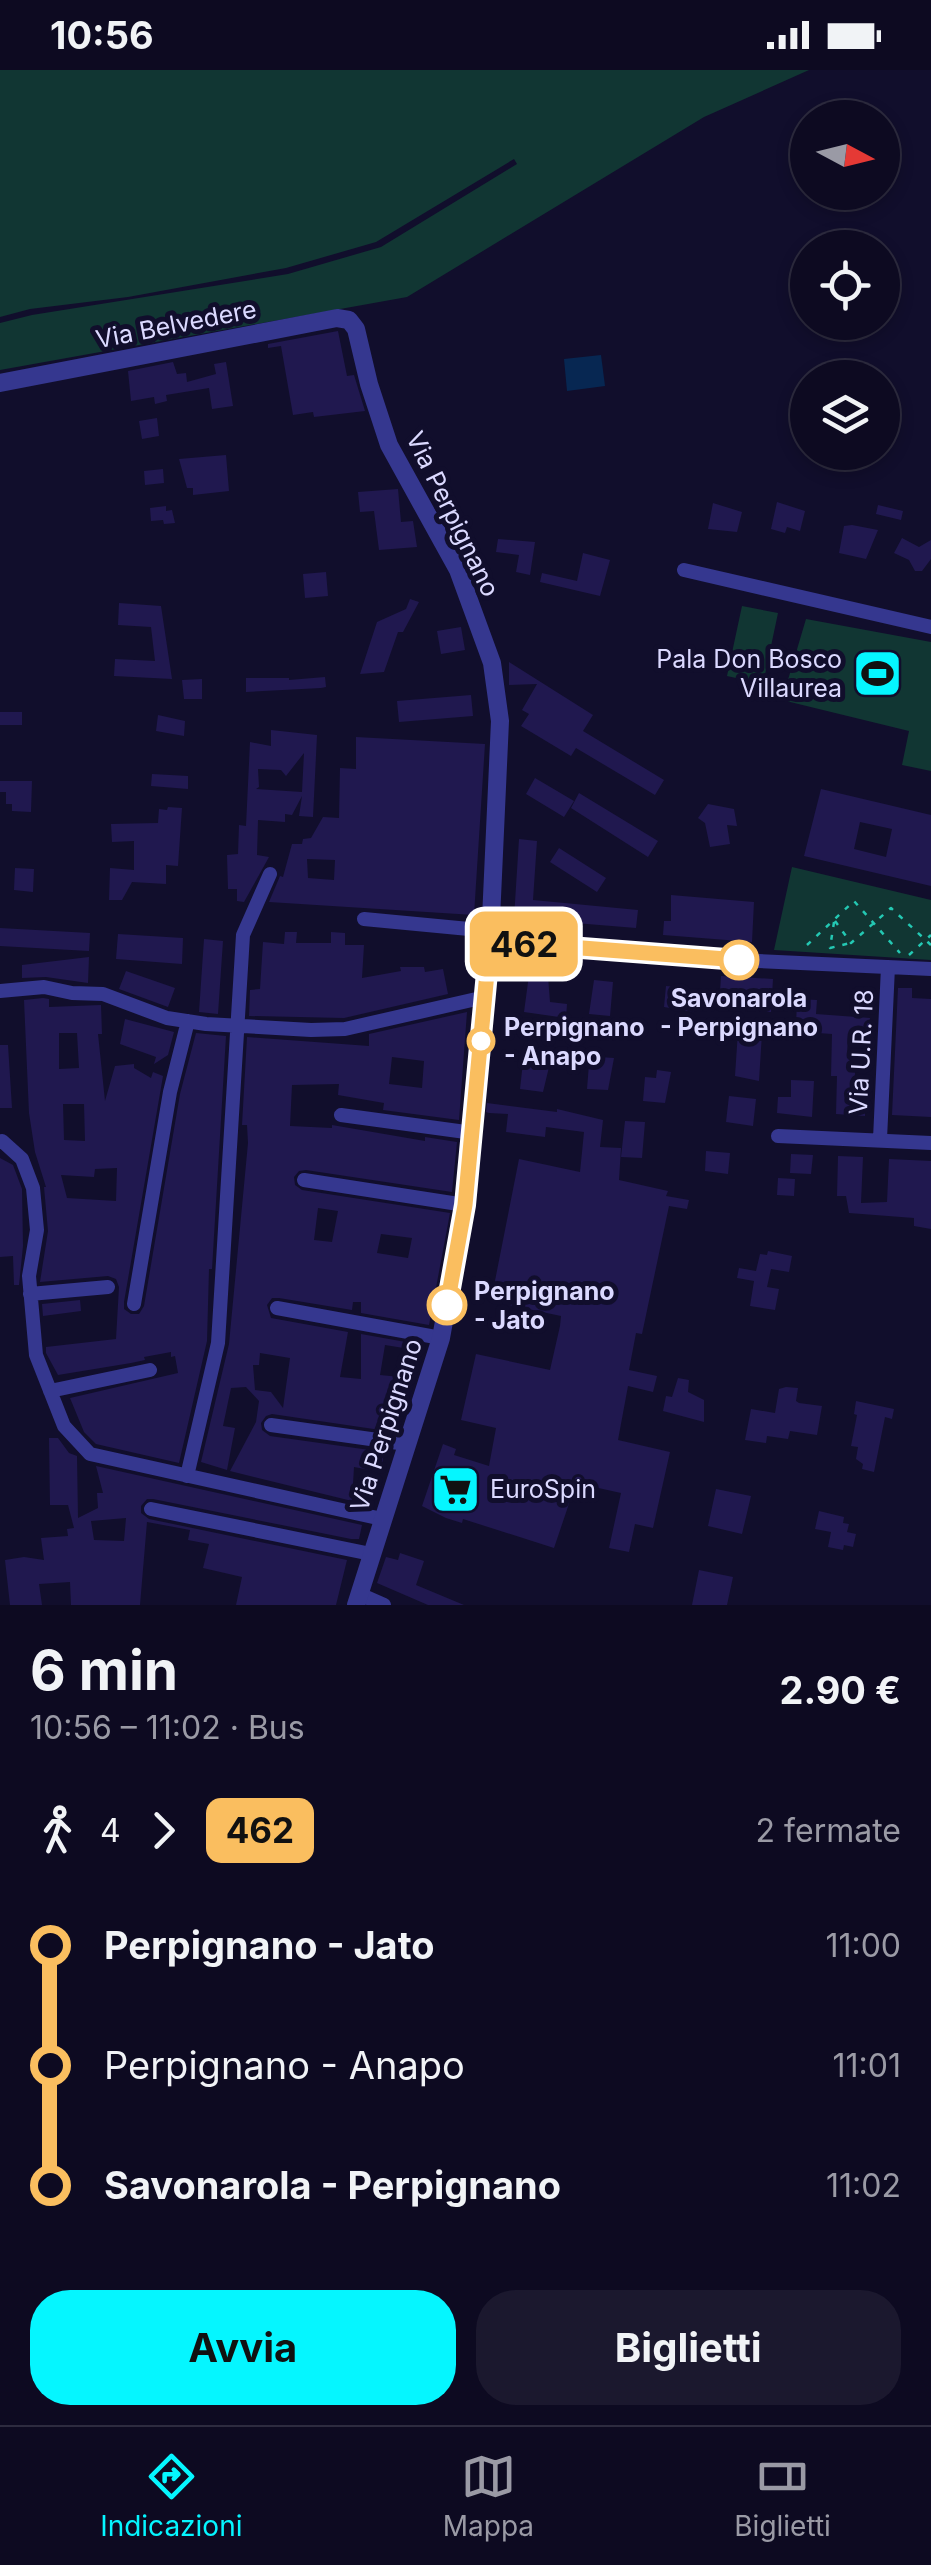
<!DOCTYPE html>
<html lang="it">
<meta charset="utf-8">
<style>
body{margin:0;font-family:Inter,sans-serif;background:#1b182e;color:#f1f3f6;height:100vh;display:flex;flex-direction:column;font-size:38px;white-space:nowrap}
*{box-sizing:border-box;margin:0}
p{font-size:32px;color:#9a9aa5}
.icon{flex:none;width:55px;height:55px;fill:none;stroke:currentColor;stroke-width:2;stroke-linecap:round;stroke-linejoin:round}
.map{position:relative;height:1535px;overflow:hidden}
.sheet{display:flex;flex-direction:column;background:#0d0a21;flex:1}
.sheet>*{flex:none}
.badge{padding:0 20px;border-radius:15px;font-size:35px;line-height:65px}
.needle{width:65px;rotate:97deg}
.buttons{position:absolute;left:790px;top:30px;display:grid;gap:20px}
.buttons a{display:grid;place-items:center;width:110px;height:110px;border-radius:50%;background:#0d0a21;box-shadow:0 5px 15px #0003,0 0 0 2px #2d2b3f;font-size:50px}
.map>.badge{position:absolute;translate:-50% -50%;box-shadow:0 0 0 5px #fff}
.legs{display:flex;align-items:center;gap:15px;height:110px;padding:0 30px;font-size:32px}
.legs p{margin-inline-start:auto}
.overview{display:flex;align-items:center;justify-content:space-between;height:170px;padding:0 30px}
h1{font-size:55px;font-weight:700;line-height:75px}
.cta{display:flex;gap:20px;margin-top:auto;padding:20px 30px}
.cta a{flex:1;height:115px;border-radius:40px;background:#05f6ff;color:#111;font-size:40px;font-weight:700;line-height:115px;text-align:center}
.cta a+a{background:#1b182e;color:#f1f3f6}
ul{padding:0 30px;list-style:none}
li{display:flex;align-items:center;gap:35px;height:120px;font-size:38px}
li i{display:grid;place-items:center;width:15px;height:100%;margin:0 12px;background:currentColor}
li i::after{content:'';width:25px;height:25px;margin:-12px;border:8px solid;border-radius:50%;background:#0d0a21}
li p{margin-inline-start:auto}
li:first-child i{background:linear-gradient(#0000 50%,currentColor 0)}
li:last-child i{background:linear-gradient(currentColor 50%,#0000 0)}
.status{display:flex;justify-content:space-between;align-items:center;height:70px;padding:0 50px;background:#0d0a21;direction:ltr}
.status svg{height:28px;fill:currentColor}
.dock{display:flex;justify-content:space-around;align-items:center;height:140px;border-top:2px solid #2d2b3f;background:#0d0a21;font-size:28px;color:#9a9aa5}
.dock a{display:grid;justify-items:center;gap:5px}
.dock .selected{color:#05f6ff}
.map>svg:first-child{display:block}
</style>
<div class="status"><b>10:56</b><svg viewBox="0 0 49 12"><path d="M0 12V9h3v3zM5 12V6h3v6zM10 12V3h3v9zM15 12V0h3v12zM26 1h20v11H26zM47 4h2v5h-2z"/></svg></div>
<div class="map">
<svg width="931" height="1535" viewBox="0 0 931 1535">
<rect width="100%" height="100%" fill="#110e2c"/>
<path fill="#113633" d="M0,0H809L704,47L407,227L0,300V253L32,245L288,204L381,177L517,94L514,89L376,172L286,198L128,227L30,239L0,247Z
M742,536L778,543L763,614L727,606Z
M806,549L931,572V701L902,695L909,661L782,630Z
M792,797L931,830V890L774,880Z"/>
<path fill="#072752" d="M601,285L605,316L567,321L564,289Z"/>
<path fill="#20184f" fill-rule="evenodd" d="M338,261L347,306L354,305L365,341L314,347L313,342L293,345L281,276L268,278V274Z
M173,292L177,304L186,303L187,312L216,304L214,294L226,292L233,336L212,339L209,318L166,325L167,331L155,334L154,327L131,331L128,301Z
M157,348L159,366L142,369L139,351Z
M226,385L229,421L193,425V418H187L179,389Z
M163,399L164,413L145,415L144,401Z
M398,419L401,452L413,451L417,477L379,480L374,441L360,442L358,422Z
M777,432L805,441L800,461L787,457L785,463L771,459Z
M713,433L742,442L737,462L708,459Z
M878,435L903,441L901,450L876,444Z
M166,436V441L172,440L175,453L164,454L163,450L151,451L150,438Z
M852,455L878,460L866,489L839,483L844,456Z
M902,468L919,477L931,470V489L922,501H915L909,490L894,483Z
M498,469L535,472L530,505L516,502L519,485L496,482Z
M583,483L610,490L600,526L540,512L542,503L577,511Z
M326,502L328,526L305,528L303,504Z
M410,529L419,532L403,562H398L384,602L360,604L377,552L406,539Z
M119,533L161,536L172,609L114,606L115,589L155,591L151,557L118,555Z
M461,557L465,580L441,584L437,561Z
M509,592L593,645L583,661L664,710L655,725L576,678L571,686L521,656L529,644L522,640L537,614L509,615Z
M325,607L326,617L321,618L246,622V608H289V610Z
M202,609V629H184L182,610Z
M471,625L473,646L399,652L397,631Z
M0,642H22V655H0Z
M158,645L185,651L184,666L156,661Z
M271,660L317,665L313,747L299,746L302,726L292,745L285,744V752L258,750L257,785L269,787L244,832L237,831V819H228L227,785L238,784L239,755L246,756L250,672L271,676ZM304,683L302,722L256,719L259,717L258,699L281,700L286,706Z
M356,667L485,674L474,845L269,832L280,806L283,807L292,774H302L303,769L311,768L323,747L339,748L340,698L356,699ZM307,789L335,790L334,810L308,808Z
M152,704L188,706V719L151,716Z
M535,708L574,731L564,747L526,724Z
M0,711H32L31,742L12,741V734H6V722H0Z
M821,719L931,745V816L804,786ZM860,752L892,759L886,787L854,779Z
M579,723L658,771L648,787L571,738Z
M708,734L734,739L737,756L727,755L730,774L710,777L705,753L698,748Z
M168,737L182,738L178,796L166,795V814L132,812L122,830H109L110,798L134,800V771L112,772L111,754L158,753L159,739L167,740Z
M519,769L537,771L533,830L638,840L636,858L514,848Z
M559,778L606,808L597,822L550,792Z
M15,798L34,799L33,822L14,820Z
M671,825L754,832L752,872L663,865L664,851H671Z
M0,858L90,863L89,881L0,876Z
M285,862H297L296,873H331V862L345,863V875H364L362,908L401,901L400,897H424L425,902L443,899L448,924L344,948L249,946L250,920L260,919L263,872L284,874Z
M118,864L183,868L182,894L116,889Z
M204,869L223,871L218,944L199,942Z
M89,887L88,913L46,907L22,908V895Z
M126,901L175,918L168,937L119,919Z
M529,905L548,906L550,932L567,934L566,948L524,942Z
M721,906L773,909L771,942L719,939Z
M594,910L613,912L610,946L589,944Z
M666,916L689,918L688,927L695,928L694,942L664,937Z
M898,918H912V928L931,929V1047L892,1045Z
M43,928L49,929V937L101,935L102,964H98L105,1031L115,996L134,994V998L151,1008L153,1002L163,1006L124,1232V1239L131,1244H139L144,1236L180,1024L196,963L226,966L212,1199H209L207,1271L179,1393L96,1374L84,1362L70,1328L178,1303L175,1286L171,1287V1282L144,1287L145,1290L131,1293L58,1305L46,1283V1277L116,1269L119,1217L116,1209L108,1206L40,1212L48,1161L44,1117H46L35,1082L29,1043L24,930ZM59,963H77L79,998L59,999ZM63,1034H84L85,1071L64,1070ZM117,1098L116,1131L67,1128L61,1105L94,1107L95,1099Z
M797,929L817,930L816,944L870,948L868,966L848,965L847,985L856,986L854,1020H866L865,1046L836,1044L837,1006H831L832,964L818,963L816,958L796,957Z
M467,942L459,1050L383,1040L384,1033L338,1025L339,1014L292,1015L290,1056L332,1058V1055L425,1071V1067L457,1072L452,1122L306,1100L299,1101L294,1107L295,1115L302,1120L450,1143L429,1255L361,1243V1232H353L352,1240L279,1228H272L267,1235L271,1248L348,1262L340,1307L361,1309V1264L417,1274L416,1280L385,1275L380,1305L400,1307L396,1341L400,1342L394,1362L272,1344L266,1346L261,1353L262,1360L270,1366L384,1382L381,1402L354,1397L352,1431L230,1401L256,1352L259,1331L246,1317L231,1318L223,1356L235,1358L227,1400L201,1392L229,1274L248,1073L247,1055H242L247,967L369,976V964ZM392,987L424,991L422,1018L389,1014ZM318,1138L338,1141L332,1172L314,1170ZM381,1164L412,1168L408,1188L377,1183ZM260,1283L290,1288L283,1338L271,1322L255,1320L253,1295H259Z
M125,949L174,962L168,985L154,994L156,987L120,974Z
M738,961L762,963L759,1011L735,1006Z
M0,975H8L12,1038H0Z
M599,987L614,988L608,1020L587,1019L589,994L599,995Z
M523,992L549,997L543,1022L520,1019Z
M657,1000L671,1002L665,1033L643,1031L645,1007L656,1008Z
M791,1010L814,1011L812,1047L777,1043L778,1027H791Z
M729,1026L756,1029L753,1056L726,1052Z
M487,1033L557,1042V1039L603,1050L600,1077L621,1078L619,1110L668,1121L666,1126L689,1130L687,1139L669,1136L642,1264L636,1263L629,1300L657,1306L653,1322L628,1316L618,1370L670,1382L653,1458L635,1454L629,1482L609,1478L621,1423L576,1413L554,1478L463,1449L462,1453L446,1448L422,1436L443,1374L456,1379L454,1385L489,1396L496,1358L461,1350L476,1284L550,1300L560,1256L561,1246L491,1231L519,1089L580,1102L584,1062L546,1057L545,1067L506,1062L508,1044L489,1043L486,1042Z
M625,1051L645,1052L642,1088L621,1087Z
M706,1081L730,1083L728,1104L705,1101Z
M791,1084L813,1085L811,1104L790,1103Z
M838,1086L863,1087L861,1133L887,1132L889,1089L931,1091V1159L914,1156V1148L849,1143L846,1126H837Z
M0,1088L13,1095L22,1119L23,1176L19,1215H14L13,1186L0,1187Z
M778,1108L795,1109L794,1126L777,1125Z
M768,1181L792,1186L789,1202L771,1199L767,1217L779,1219L775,1240L750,1236L754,1211L737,1208L739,1198L756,1201L760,1184L767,1185Z
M80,1230L81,1241L43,1246L42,1234Z
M678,1308L689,1310L688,1322L704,1330V1352L663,1341L666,1326L672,1327Z
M786,1317L798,1318L796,1331L799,1333L822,1336L817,1365L790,1361L788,1369L767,1366L766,1373L745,1370L751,1339L775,1343L779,1319Z
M856,1331L894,1339L892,1349L885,1347L874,1402L862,1399L863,1394L856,1389L858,1377L851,1376L857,1345L854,1344Z
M49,1368H58L69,1383L77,1386L78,1448L98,1438L97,1423H103L96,1396L362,1455L359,1469H351L153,1429H147L141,1436V1443L149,1449L347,1490L336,1535H236L242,1507L203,1498L209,1474L188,1470L190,1460L147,1452L140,1535H71L70,1512L39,1514L42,1535H10L5,1490L24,1487L44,1490L41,1468L68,1466L67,1459L74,1458L68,1435H50ZM126,1448L124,1471L94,1470L91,1451Z
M716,1419L751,1426L742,1464L708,1456Z
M819,1441L844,1447L843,1453L849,1454L847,1462L856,1464L853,1477L844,1475L843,1480L828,1477L831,1462L815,1459Z
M400,1483L424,1491L416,1515L464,1535H428L377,1513L386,1487L398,1490Z
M699,1500L733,1507L727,1535H692Z"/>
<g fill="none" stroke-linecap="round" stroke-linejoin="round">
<path stroke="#24c8b3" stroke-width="2.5" stroke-dasharray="5 8" stroke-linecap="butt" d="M835,851L851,873L891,838L931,875
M834,852L830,878L850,873
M807,875L854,831L900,883
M909,885L931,865"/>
<path stroke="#35378f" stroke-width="14" d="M684,500L931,557
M364,849L490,861
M490,871L713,889L931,899
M0,921L44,917L72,923L103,924L167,948L206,954L311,960L345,959L485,927
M341,1045L473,1063
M778,1066L931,1073
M880,1069L888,897
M0,1072L2,1071L22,1089L33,1118L37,1160L29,1206L36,1285L64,1356L90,1384L382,1449
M304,1110L465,1135
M30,1224L108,1217
M134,1234L170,1022L188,951
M277,1238L441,1268
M50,1321L150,1300
M271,1355L406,1374
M187,1406L218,1273L243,865L270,804
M151,1439L371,1484
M359,1524L384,1535"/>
<path stroke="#35378f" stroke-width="18" d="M0,313L337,248L349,250L356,259L369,314L389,375L458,500L492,593L500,651L490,871L465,1135L441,1268L356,1535"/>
</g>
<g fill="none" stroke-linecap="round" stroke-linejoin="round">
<defs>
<path id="line-1" d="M447,1235L465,1135L490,871L739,890"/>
</defs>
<use href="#line-1" stroke="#fff" stroke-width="22"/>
<use href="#line-1" stroke="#fabe5f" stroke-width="15"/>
</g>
<defs>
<symbol id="stadium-square" viewBox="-11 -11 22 22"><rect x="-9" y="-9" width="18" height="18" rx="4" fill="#05f6ff" stroke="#110e2c"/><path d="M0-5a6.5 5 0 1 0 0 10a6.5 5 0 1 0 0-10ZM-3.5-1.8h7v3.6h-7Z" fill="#111"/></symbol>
<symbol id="supermarket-square" viewBox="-11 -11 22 22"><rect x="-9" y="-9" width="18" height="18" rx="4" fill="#05f6ff" stroke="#110e2c"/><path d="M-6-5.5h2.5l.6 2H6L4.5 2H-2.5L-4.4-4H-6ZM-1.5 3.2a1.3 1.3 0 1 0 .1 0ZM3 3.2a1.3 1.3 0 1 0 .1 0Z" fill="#111"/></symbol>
</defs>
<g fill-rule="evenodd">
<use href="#stadium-square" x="850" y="576" width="55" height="55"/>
<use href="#supermarket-square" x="428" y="1392" width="55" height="55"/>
</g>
<g fill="#fff" stroke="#fabe5f" stroke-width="5">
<circle cx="739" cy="890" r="18"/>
<circle cx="481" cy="971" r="12"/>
<circle cx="447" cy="1235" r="18"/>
</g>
<g text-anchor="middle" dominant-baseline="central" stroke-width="10" stroke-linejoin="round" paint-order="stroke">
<g font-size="25" fill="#dbd9ff" stroke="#110e2c">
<text transform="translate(176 254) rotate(-11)">Via Belvedere</text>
<text transform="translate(453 444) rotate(64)">Via Perpignano</text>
<text transform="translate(861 982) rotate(-87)">Via U.R. 18</text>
<text transform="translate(386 1355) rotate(-72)">Via Perpignano</text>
</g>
<g font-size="25" fill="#dbd9ff" stroke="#110e2c" text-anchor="end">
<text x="842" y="589">Pala Don Bosco<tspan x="842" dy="29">Villaurea</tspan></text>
<text x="490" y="1419" text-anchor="start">EuroSpin</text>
</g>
<g font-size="25" font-weight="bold" fill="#dbd9ff" stroke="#110e2c" text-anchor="start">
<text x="739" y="928" text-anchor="middle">Savonarola<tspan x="739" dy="29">- Perpignano</tspan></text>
<text x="504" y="957">Perpignano<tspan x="504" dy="29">- Anapo</tspan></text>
<text x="474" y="1221">Perpignano<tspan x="474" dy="29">- Jato</tspan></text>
</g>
</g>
</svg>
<div class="buttons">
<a><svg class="needle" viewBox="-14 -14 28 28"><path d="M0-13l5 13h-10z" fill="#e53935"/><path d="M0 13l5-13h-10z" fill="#9a9aa5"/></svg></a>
<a><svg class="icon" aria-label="locate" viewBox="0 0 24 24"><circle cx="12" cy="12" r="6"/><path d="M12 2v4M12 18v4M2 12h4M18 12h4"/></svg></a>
<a><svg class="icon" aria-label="layers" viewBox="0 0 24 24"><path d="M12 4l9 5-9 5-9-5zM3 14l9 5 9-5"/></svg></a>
</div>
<b class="badge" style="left:524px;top:874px;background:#fabe5f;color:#111">462</b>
</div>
<section class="sheet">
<div class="overview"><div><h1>6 min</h1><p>10:56 – 11:02 · Bus</p></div><b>2.90 €</b></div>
<div class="legs"><svg class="icon" aria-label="walk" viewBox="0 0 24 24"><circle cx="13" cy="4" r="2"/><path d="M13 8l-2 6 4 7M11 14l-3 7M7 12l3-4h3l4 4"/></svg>4<svg class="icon" aria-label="forward" viewBox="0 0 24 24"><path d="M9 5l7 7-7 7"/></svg><b class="badge" style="background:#fabe5f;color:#111">462</b><p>2 fermate</p></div>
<ul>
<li><i style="color:#fabe5f"></i><b>Perpignano - Jato</b><p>11:00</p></li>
<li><i style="color:#fabe5f"></i><span>Perpignano - Anapo</span><p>11:01</p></li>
<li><i style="color:#fabe5f"></i><b>Savonarola - Perpignano</b><p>11:02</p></li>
</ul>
<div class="cta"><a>Avvia</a><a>Biglietti</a></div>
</section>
<nav class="dock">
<a class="selected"><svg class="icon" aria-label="directions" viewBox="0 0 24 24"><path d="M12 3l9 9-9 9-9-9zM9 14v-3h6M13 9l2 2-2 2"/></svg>Indicazioni</a>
<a><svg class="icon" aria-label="map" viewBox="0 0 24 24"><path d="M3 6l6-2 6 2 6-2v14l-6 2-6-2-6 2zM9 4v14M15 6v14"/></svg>Mappa</a>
<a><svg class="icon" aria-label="tickets" viewBox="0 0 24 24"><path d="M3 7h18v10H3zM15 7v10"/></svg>Biglietti</a>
</nav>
